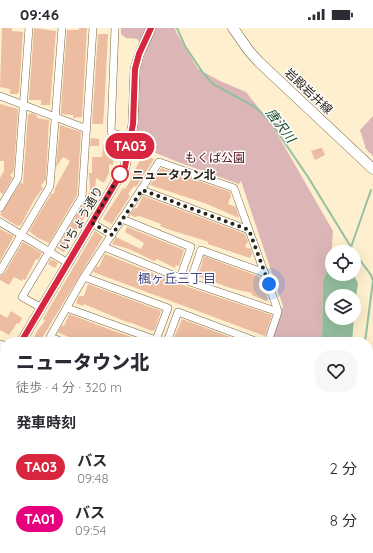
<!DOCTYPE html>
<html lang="ja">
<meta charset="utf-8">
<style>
body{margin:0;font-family:Quicksand,"Noto Sans JP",sans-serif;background:#f7f7f7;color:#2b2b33;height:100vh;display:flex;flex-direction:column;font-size:15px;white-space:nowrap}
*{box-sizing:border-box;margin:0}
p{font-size:13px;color:#7c7c81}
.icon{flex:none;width:22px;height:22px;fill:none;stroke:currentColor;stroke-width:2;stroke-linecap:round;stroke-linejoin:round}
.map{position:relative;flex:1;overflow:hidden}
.panel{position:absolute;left:0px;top:309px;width:373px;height:216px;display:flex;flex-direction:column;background:#fff;border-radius:16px 16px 0 0;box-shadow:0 4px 16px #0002}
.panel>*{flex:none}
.badge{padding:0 8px;border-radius:13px;font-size:14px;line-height:26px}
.fabs{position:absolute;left:325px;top:217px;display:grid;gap:8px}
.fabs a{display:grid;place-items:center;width:36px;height:36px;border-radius:50%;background:#fff;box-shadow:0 4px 16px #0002;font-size:20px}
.you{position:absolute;width:20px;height:20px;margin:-10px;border:3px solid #fff;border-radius:50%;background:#1a73e8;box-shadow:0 0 0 6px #1a73e833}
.map>.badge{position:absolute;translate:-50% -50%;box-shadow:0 0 0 2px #fff}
h2{padding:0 16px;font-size:15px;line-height:36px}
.round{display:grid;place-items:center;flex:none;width:42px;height:42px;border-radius:16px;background:#f7f7f7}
.headline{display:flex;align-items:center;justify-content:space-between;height:68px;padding:0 16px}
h1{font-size:19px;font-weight:800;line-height:30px}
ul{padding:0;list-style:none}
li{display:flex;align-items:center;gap:12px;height:52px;padding:0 16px}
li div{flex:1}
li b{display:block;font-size:15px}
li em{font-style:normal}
li .badge{min-width:44px;font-weight:700;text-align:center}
.status{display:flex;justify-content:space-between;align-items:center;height:28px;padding:0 20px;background:#fff;direction:ltr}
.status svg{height:11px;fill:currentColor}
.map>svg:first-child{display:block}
</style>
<div class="status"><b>09:46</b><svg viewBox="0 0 49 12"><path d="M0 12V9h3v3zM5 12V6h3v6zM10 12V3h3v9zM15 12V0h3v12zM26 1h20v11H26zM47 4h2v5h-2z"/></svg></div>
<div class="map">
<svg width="373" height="525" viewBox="0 0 373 525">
<rect width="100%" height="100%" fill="#feefce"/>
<path fill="#dcb6b6" d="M121,0H175L176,4L198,41L220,53L246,64L271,95L333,203L331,233L323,252L322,314H272L283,278L241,153L239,156L178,134L136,117L137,49L146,24L137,11L126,10L121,6Z
M373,88V128L366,121L360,102Z
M368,396L373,399V466L368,463Z
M252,520H262L263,525H235Z"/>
<path fill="#95c0a0" d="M332,232V246H353L358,255L354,286V268H332V290H354L352,314H322L323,252Z"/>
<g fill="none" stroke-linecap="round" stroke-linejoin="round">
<path stroke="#95c0a0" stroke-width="2" d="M177,0L185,18L203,45L213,56L255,79L270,93L308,149L354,224
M351,219L371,162
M354,224L371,247L373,253L365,314
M368,339L373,353"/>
</g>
<path fill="#ecbda1" d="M2,0H12V3L23,4L19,64L17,66H10V61L0,59Z
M34,0L56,3L50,77H41V72H29Z
M79,0H87L82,89L73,90V87L61,86L62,66L67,2H79Z
M98,6H108L104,84L103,96H92Z
M0,76L18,81L14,142L10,148L13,149L3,166L0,164V150L4,143V133H0Z
M32,85L37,88V90L49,92L46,151L41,158L43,160L34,172L21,197L17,198L0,187L21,154L23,156L28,87Z
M60,97L81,104L77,167L49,215L38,210L29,203L52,165L54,166L55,160L70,133L63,129L56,139Z
M91,110L99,111V118H90Z
M103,116L112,117V120H113V137L109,136V145L104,155L96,150L95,162L99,164L64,224L57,220L86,171L90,161L89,145H92V129H102Z
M320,120H322L325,127L315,132L311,123Z
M140,125L154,131L136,159L134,158L128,166L130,168L112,196L103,191L123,160L125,161L131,152L130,151L140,132L137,130Z
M161,140L230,164L231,168L228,176L236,179L239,190L207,176L150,157Z
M143,168L245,206L248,213L245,219L251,221L252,226L250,230L208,216V214L203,212L167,201L160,198L161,196L139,188L135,189L130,187L135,180H137Z
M127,199L184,222L179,238L176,237L175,240L157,231L154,233L129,221L112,216L116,209L141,221L144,215L125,204Z
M0,201L14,208L0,233Z
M95,203L103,209L47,302L39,314H33L37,303L45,293L43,291Z
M23,214L42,225L38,232L36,231L25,252L23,251L22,253L14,249L9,257L0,252V248L4,246Z
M105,226L188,259L272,287L265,308L93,244L97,238L99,239Z
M204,228L260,249L262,254L259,261L266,264L268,274L252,267V265L230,260L198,248Z
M51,231L58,235L55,240L48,236Z
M88,256L161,283L155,301L152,303L129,294V295L84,276L83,278L76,275L79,268H84Z
M11,283L22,290L19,296L17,295L9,307L0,302V286L7,290Z
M69,286L111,302L147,314H87L78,310L75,312L58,304L62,297L64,298Z
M182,291L243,314H181L174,310Z
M0,462H2L5,475V477L1,478Z
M373,485V521L368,522V486Z
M5,489V496L1,497L0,490Z
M8,520H18L19,525H9Z
M36,520H47L48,522L37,525Z
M57,520H66L68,525H59Z
M95,520H111L112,522L96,525Z
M162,520H181V522L164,525Z
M209,520L211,525H200L199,522Z
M265,520H289L291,525H267Z
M325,520H334L336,525H327Z"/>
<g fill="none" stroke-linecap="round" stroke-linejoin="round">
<defs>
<path id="minor" d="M115,0L111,104L130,111
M0,68L87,101
M142,162L249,202
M0,180L18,150L29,0
M0,194L68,235
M92,195L112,207
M104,219L180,250L191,219L122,191
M0,243L50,158L62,0
M265,245L201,222L190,254L278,284
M40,279L22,269L82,169L93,0
M67,280L156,312L168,280L84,249
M63,314L50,309L84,249L159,134L234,160L235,163L277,280L278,284L268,314
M167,314L178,284L258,314
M368,376L370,379L368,392
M368,398L373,399
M368,468L373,474
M0,484L5,482
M0,510L4,525
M52,520L54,525
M85,520L87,525
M120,520L121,525
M153,520L155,525
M193,520L195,525
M294,520L296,525
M355,520L357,525
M227,525L245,520"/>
<path id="tertiary" d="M21,314L125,139L133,96L135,41L139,27L151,0
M0,317L5,319
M28,520L29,525
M317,520L318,525"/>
<path id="secondary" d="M233,0L249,23L259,34L373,141"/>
</defs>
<use href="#minor" stroke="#77694c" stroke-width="8"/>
<use href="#tertiary" stroke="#77694c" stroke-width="10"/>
<use href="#secondary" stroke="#77694c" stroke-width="11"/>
<use href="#minor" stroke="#fff" stroke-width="7"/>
<use href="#tertiary" stroke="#fff" stroke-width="9"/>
<use href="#secondary" stroke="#fff" stroke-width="10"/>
</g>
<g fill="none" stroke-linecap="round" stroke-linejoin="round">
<defs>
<path id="line" d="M21,314L125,139L133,96L135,41L139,26L151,0"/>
</defs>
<use href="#line" stroke="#fff" stroke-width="9"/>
<use href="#line" stroke="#d7263d" stroke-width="6"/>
<path stroke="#2a2418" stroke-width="4" stroke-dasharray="0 7.2" d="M120,146L92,195L112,207L142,162L249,202L269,256"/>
</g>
<circle fill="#fff" stroke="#d7263d" stroke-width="2" cx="120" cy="146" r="8"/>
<g text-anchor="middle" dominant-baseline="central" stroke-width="3" stroke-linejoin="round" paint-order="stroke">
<g font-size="12" fill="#2a2418" stroke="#fdfdfd">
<text transform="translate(309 63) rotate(43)">岩殿岩井線</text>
<text transform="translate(81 190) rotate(-59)">いちょう通り</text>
</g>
<g font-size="12" fill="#500e17" stroke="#fdfdfd">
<text x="215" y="129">もくば公園</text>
</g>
<g font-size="12" font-weight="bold" fill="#2a2418" stroke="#fdfdfd" text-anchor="start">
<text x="132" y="146">ニュータウン北</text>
</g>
<g font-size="13" font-style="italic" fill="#154828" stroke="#fdfdfd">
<text transform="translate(281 97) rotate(53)">唐沢川</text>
</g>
<g font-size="13" fill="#464a87" stroke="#fdfdfd">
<text x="177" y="250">楓ヶ丘三丁目</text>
</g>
</g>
</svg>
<div class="fabs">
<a><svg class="icon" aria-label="locate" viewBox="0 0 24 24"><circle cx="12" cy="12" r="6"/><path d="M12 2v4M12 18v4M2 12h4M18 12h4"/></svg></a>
<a><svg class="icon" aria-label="layers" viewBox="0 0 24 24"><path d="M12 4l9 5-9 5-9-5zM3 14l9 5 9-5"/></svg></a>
</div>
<div class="you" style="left:269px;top:256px"></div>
<b class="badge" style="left:130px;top:118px;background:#d7263d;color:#fff">TA03</b>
<section class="panel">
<div class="headline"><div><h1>ニュータウン北</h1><p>徒歩 · 4 分 · 320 m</p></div><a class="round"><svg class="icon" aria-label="heart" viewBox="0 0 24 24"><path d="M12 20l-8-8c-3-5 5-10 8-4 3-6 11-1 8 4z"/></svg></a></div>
<h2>発車時刻</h2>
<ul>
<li><span class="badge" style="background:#d7263d;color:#fff">TA03</span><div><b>バス</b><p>09:48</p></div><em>2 分</em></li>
<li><span class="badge" style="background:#e6007e;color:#fff">TA01</span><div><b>バス</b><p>09:54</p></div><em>8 分</em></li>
</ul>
</section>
</div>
